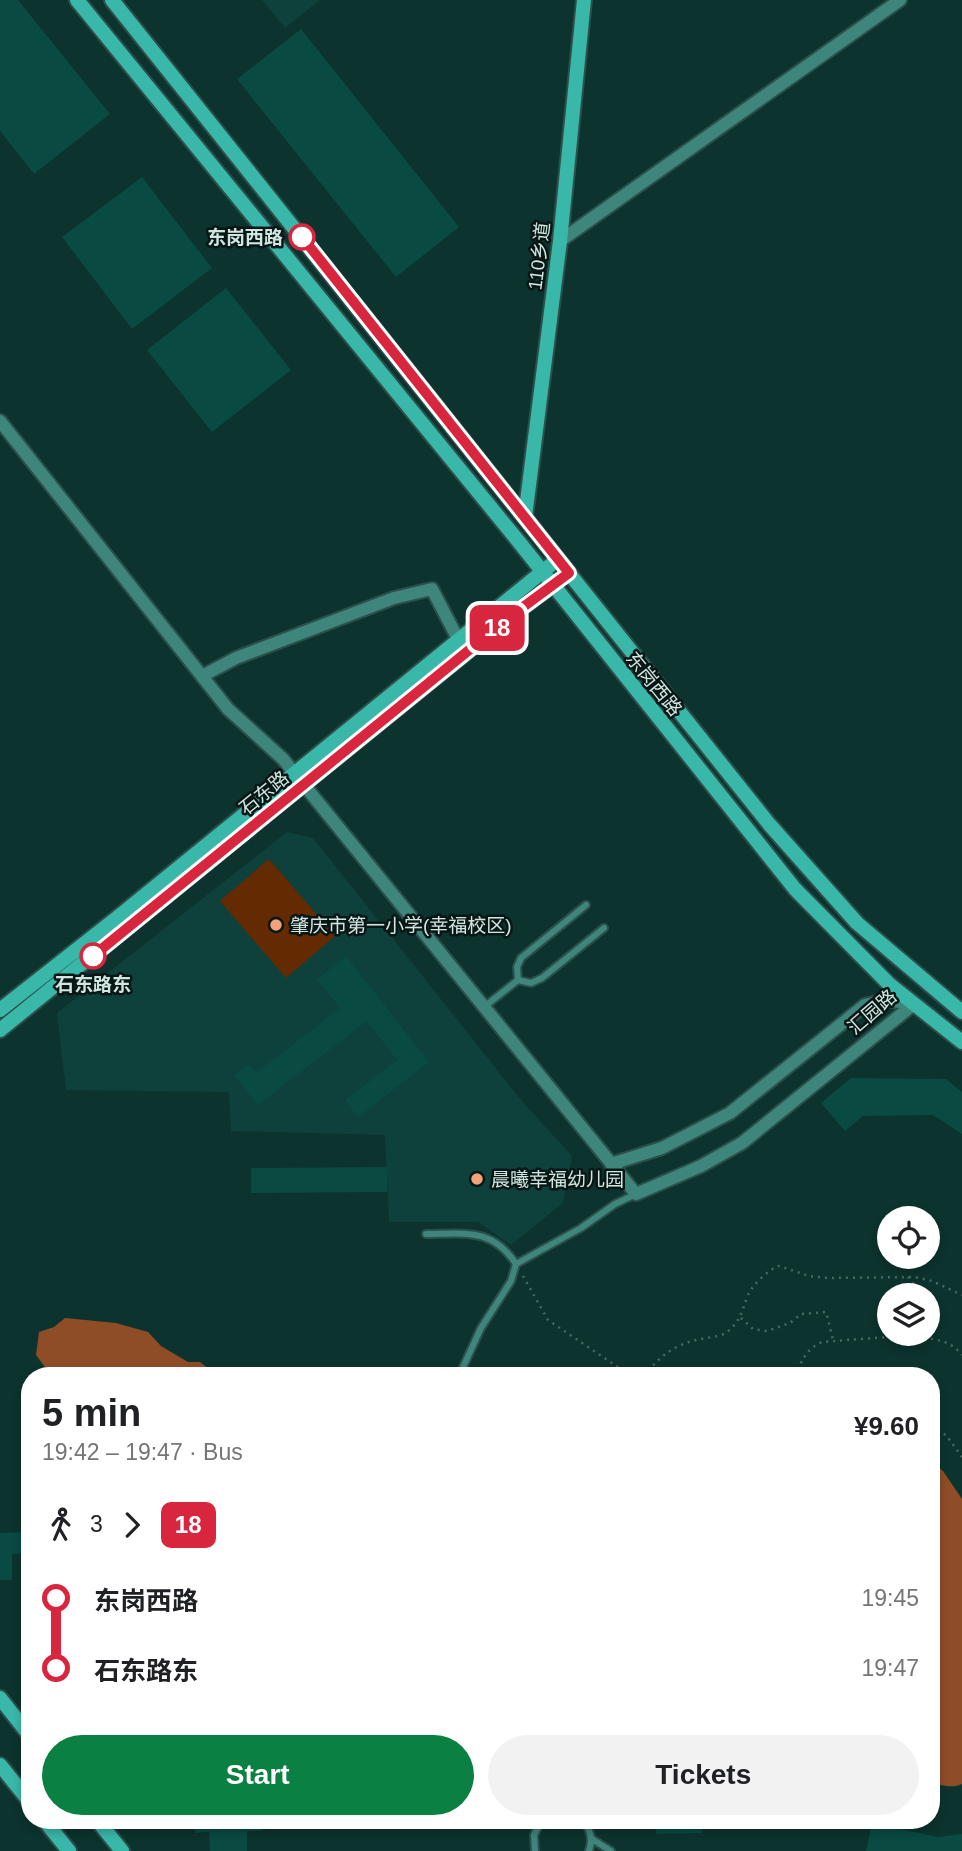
<!DOCTYPE html>
<meta charset="utf-8">
<style>
body{margin:0;font-family:Helvetica,"Noto Sans SC",sans-serif;background:#f2f2f2;color:#202124;height:100vh;display:flex;flex-direction:column;font-size:26px;white-space:nowrap}
*{box-sizing:border-box;margin:0}
p{font-size:23px;color:#757577}
.icon{flex:none;width:38px;height:38px;fill:none;stroke:currentColor;stroke-width:2;stroke-linecap:round;stroke-linejoin:round}
.map{position:relative;flex:1;overflow:hidden}
.drawer{position:absolute;left:21px;top:1367px;width:919px;height:462px;display:flex;flex-direction:column;background:#fff;border-radius:28px;box-shadow:0 4px 10px #0003}
.drawer>*{flex:none}
.badge{padding:0 14px;border-radius:10px;font-size:24px;line-height:46px}
.fabs{position:absolute;left:877px;top:1206px;display:grid;gap:14px}
.fabs a{display:grid;place-items:center;width:63px;height:63px;border-radius:50%;background:#fff;box-shadow:0 4px 10px #0003;font-size:35px}
.map>.badge{position:absolute;translate:-50% -50%;box-shadow:0 0 0 4px #fff}
.legs{display:flex;align-items:center;gap:10px;height:77px;padding:0 21px;font-size:23px}
.legs p{margin-inline-start:auto}
.headline{display:flex;align-items:center;justify-content:space-between;height:119px;padding:0 21px}
h1{font-size:38px;font-weight:600;line-height:52px}
.primary-button{display:flex;gap:14px;margin-top:auto;padding:14px 21px}
.primary-button a{flex:1;height:80px;border-radius:42px;background:#0b8043;color:#fff;font-size:28px;font-weight:600;line-height:80px;text-align:center}
.primary-button a+a{background:#f2f2f2;color:#202124}
ul{padding:0 21px;list-style:none}
li{display:flex;align-items:center;gap:24px;height:70px;font-size:26px}
li i{display:grid;place-items:center;width:10px;height:100%;margin:0 9px;background:currentColor}
li i::after{content:'';width:18px;height:18px;margin:-9px;border:5px solid;border-radius:50%;background:#fff}
li p{margin-inline-start:auto}
li:first-child i{background:linear-gradient(#0000 50%,currentColor 0)}
li:last-child i{background:linear-gradient(currentColor 50%,#0000 0)}
.map>svg:first-child{display:block}
</style>
<div class="map">
<svg width="962" height="1851" viewBox="0 0 962 1851">
<rect width="100%" height="100%" fill="#0d332e"/>
<path fill="#0e413c" d="M262,0H320L285,28Z
M287,832L313,838L521,1100L572,1156L563,1203L511,1245L478,1222H389L385,1135L231,1131L229,1092L66,1090L57,1013Z"/>
<path fill="#642a01" d="M269,859L335,936L286,978L220,901Z"/>
<path fill="#8f4d27" d="M65,1318L116,1323L148,1332L161,1346L188,1362H200L214,1373H251L250,1375H51L36,1355L39,1332L54,1327Z
M931,1462L943,1471L962,1499V1784C953,1789 940,1785 931,1782Z"/>
<path fill="#094a43" d="M0,0H18L110,114L34,174L0,131Z
M301,29L459,227L396,277L237,79Z
M142,177L212,268L132,329L62,237Z
M226,288L291,370L212,432L147,350Z
M346,956L429,1062L358,1117L345,1100L397,1060L367,1021L258,1105L234,1075L249,1064L256,1073L340,1008L317,979Z
M851,1078L946,1079L962,1092V1134L933,1115L863,1116L845,1131L821,1103Z
M387,1167V1192L251,1193V1168Z
M27,1532V1553L12,1554V1580H0V1533Z
M194,1820H262V1831H247V1851H210L209,1832L195,1833Z
M656,1820H702V1833L656,1834Z
M872,1823L938,1837L962,1834V1851H866Z"/>
<g fill="none" stroke-linecap="round" stroke-linejoin="round">
<defs>
<path id="lane" d="M586,905L521,958L517,967L518,980L531,983L542,978L604,928
M484,1007L518,980
M426,1234C464,1234 492,1227 516,1264L511,1281L481,1328L459,1376
M516,1264L581,1228L615,1204L636,1194
M582,1820C591,1829 593,1839 589,1851
M592,1839L611,1851
M535,1851L534,1835L542,1820"/>
<path id="street" d="M560,241L900,0
M0,421L228,709L283,759L636,1194L701,1166L742,1143L914,1004
M202,676L236,658L394,598L432,589L458,639
M611,1164L662,1148L730,1113L865,1005L886,1000L914,1004"/>
<path id="secondary" d="M77,0L519,542L795,889L889,984L962,1042
M112,0L769,824L857,923L962,1012
M525,517L560,241L584,0
M0,1010L118,917L558,559
M0,1030L511,616L558,581
M0,1698L30,1736
M0,1765L30,1802
M44,1820L69,1851
M97,1820L122,1851"/>
</defs>
<use href="#lane" stroke="#2c4f4b" stroke-width="10"/>
<use href="#street" stroke="#2c4f4b" stroke-width="16"/>
<use href="#secondary" stroke="#2c4f4b" stroke-width="18"/>
<path stroke="#486964" stroke-width="2.5" stroke-dasharray="2 5" stroke-linecap="butt" d="M523,1276L548,1320L631,1376
M908,1277L922,1295
M928,1299L937,1309L936,1318L928,1330
M741,1318L753,1329L767,1331L790,1323L801,1314L826,1312L833,1340
M644,1376C661,1355 675,1344 701,1339C709,1337 721,1337 727,1332C741,1321 742,1310 748,1295C753,1284 768,1270 779,1266L809,1276L827,1278L915,1277L932,1281L962,1295
M795,1376C802,1360 806,1349 822,1342C851,1340 919,1332 944,1342C951,1344 957,1349 962,1355
M931,1428L946,1435L962,1457"/>
<use href="#lane" stroke="#3e857b" stroke-width="6"/>
<use href="#street" stroke="#3e857b" stroke-width="12"/>
<use href="#secondary" stroke="#39b8a9" stroke-width="14"/>
</g>
<g fill="none" stroke-linecap="round" stroke-linejoin="round">
<defs>
<path id="line-1" d="M93,956L511,616L569,573L302,237"/>
</defs>
<use href="#line-1" stroke="#fff" stroke-width="16"/>
<use href="#line-1" stroke="#d7263d" stroke-width="10"/>
</g>
<g fill="#fff" stroke="#d7263d" stroke-width="3.5">
<circle cx="302" cy="237" r="12"/>
<circle cx="93" cy="956" r="12"/>
</g>
<g fill="#f0a279" stroke="#081715" stroke-width="2.5">
<circle cx="276" cy="925" r="7"/>
<circle cx="477" cy="1179" r="7"/>
</g>
<g text-anchor="middle" dominant-baseline="central" stroke-width="5" stroke-linejoin="round" paint-order="stroke">
<g font-size="19" font-weight="bold" fill="#d1e5e1" stroke="#081715" text-anchor="end">
<text x="283" y="237">东岗西路</text>
<text x="93" y="984" text-anchor="middle">石东路东</text>
</g>
<g font-size="19" fill="#d1e5e1" stroke="#081715">
<text transform="translate(539 256) rotate(-83)">110乡道</text>
<text transform="translate(654 684) rotate(51)">东岗西路</text>
<text transform="translate(264 793) rotate(-39)">石东路</text>
<text transform="translate(872 1012) rotate(-41)">汇园路</text>
</g>
<g font-size="19" fill="#d1e5e1" stroke="#081715" text-anchor="start">
<text x="290" y="925">肇庆市第一小学(幸福校区)</text>
<text x="491" y="1179">晨曦幸福幼儿园</text>
</g>
</g>
</svg>
<div class="fabs">
<a><svg class="icon" aria-label="locate" viewBox="0 0 24 24"><circle cx="12" cy="12" r="6"/><path d="M12 2v4M12 18v4M2 12h4M18 12h4"/></svg></a>
<a><svg class="icon" aria-label="layers" viewBox="0 0 24 24"><path d="M12 4l9 5-9 5-9-5zM3 14l9 5 9-5"/></svg></a>
</div>
<b class="badge" style="left:497px;top:628px;background:#d7263d;color:#fff">18</b>
<section class="drawer">
<div class="headline"><div><h1>5 min</h1><p>19:42 – 19:47 · Bus</p></div><b>¥9.60</b></div>
<div class="legs"><svg class="icon" aria-label="walk" viewBox="0 0 24 24"><circle cx="13" cy="4" r="2"/><path d="M13 8l-2 6 4 7M11 14l-3 7M7 12l3-4h3l4 4"/></svg>3<svg class="icon" aria-label="forward" viewBox="0 0 24 24"><path d="M9 5l7 7-7 7"/></svg><b class="badge" style="background:#d7263d;color:#fff">18</b></div>
<ul>
<li><i style="color:#d7263d"></i><b>东岗西路</b><p>19:45</p></li>
<li><i style="color:#d7263d"></i><b>石东路东</b><p>19:47</p></li>
</ul>
<div class="primary-button"><a>Start</a><a>Tickets</a></div>
</section>
</div>
